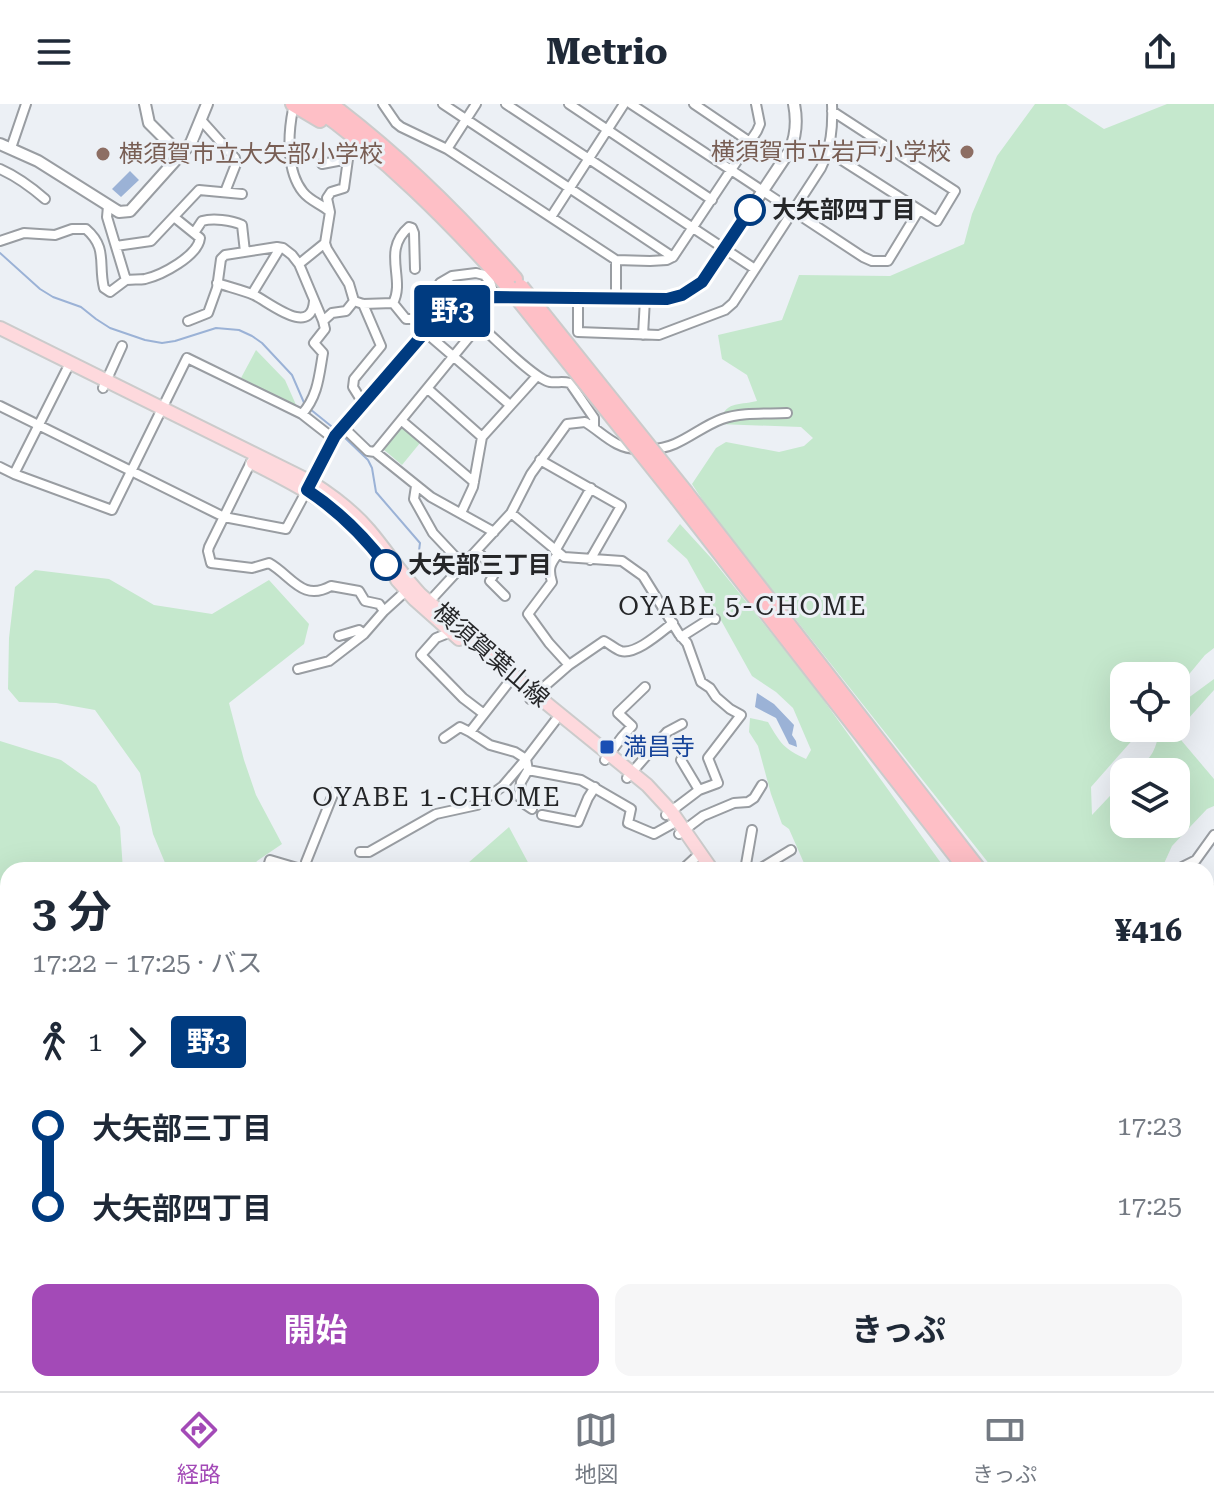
<!DOCTYPE html>
<html lang="ja">
<meta charset="utf-8">
<style>
body{margin:0;font-family:"Roboto Serif","Noto Sans JP",serif;background:#f6f6f7;color:#1f2937;height:100vh;display:flex;flex-direction:column;font-size:30px;white-space:nowrap}
*{box-sizing:border-box;margin:0}
p{font-size:26px;color:#747a83}
.icon{flex:none;width:44px;height:44px;fill:none;stroke:currentColor;stroke-width:2;stroke-linecap:round;stroke-linejoin:round}
.map{position:relative;flex:1;overflow:hidden}
.details{position:absolute;left:0px;top:758px;width:1214px;height:530px;display:flex;flex-direction:column;background:#fff;border-radius:24px 24px 0 0;box-shadow:0 8px 32px #0002}
.details>*{flex:none}
.badge{padding:0 16px;border-radius:6px;font-size:28px;line-height:52px}
.controls{position:absolute;left:1110px;top:558px;display:grid;gap:16px}
.controls a{display:grid;place-items:center;width:80px;height:80px;border-radius:16px;background:#fff;box-shadow:0 8px 32px #0002;font-size:40px}
.map>.badge{position:absolute;translate:-50% -50%;box-shadow:0 0 0 4px #fff}
.legs{display:flex;align-items:center;gap:12px;height:88px;padding:0 32px;font-size:26px}
.legs p{margin-inline-start:auto}
.headline{display:flex;align-items:center;justify-content:space-between;height:136px;padding:0 32px}
h1{font-size:44px;font-weight:700;line-height:60px}
.cta{display:flex;gap:16px;margin-top:auto;padding:16px 32px}
.cta a{flex:1;height:92px;border-radius:16px;background:#a34ab7;color:#fff;font-size:32px;font-weight:700;line-height:92px;text-align:center}
.cta a+a{background:#f6f6f7;color:#1f2937}
ul{padding:0 32px;list-style:none}
li{display:flex;align-items:center;gap:28px;height:80px;font-size:30px}
li i{display:grid;place-items:center;width:12px;height:100%;margin:0 10px;background:currentColor}
li i::after{content:'';width:20px;height:20px;margin:-10px;border:6px solid;border-radius:50%;background:#fff}
li p{margin-inline-start:auto}
li:first-child i{background:linear-gradient(#0000 50%,currentColor 0)}
li:last-child i{background:linear-gradient(currentColor 50%,#0000 0)}
header{display:flex;justify-content:space-between;align-items:center;height:104px;padding:0 32px;background:#fff;font-size:36px;font-weight:700}
.tab-bar{display:flex;justify-content:space-around;align-items:center;height:112px;border-top:2px solid #e0e1e3;background:#fff;font-size:22px;color:#747a83}
.tab-bar a{display:grid;justify-items:center;gap:4px}
.tab-bar .active{color:#a34ab7}
.map>svg:first-child{display:block}
</style>
<header><svg class="icon" aria-label="menu" viewBox="0 0 24 24"><path d="M4 6h16M4 12h16M4 18h16"/></svg>Metrio<svg class="icon" aria-label="share" viewBox="0 0 24 24"><path d="M12 15V3M7 8l5-5 5 5M5 13v7h14v-7"/></svg></header>
<div class="map">
<svg width="1214" height="1287" viewBox="0 0 1214 1287">
<rect width="100%" height="100%" fill="#ecf0f5"/>
<path fill="#c5e8cd" d="M1035,0H1066L1104,25L1167,0H1214V544L1205,551L1176,586V572H1124V624H1143L1091,683L1092,711L1124,677V720H1176V668H1133C1153,653 1155,648 1160,624H1176V603L1214,575V586L1179,625L1181,636L1214,675V702L1207,705L1172,742L1161,766H994L709,406L692,380L716,344L726,338L779,348L804,342L813,334L801,323L718,320C727,296 736,302 757,297L747,271L722,255L718,231L782,216L799,171L890,172L964,140L972,110L997,52Z
M256,246L285,276L297,303L241,274Z
M401,323L420,339L402,361L383,345Z
M680,420L712,455L812,580L946,766H807L789,725L782,720L771,690L758,642L749,628L750,614L768,618C781,640 783,644 806,655L811,646L793,604L776,588L752,572L687,455L667,437Z
M35,466L109,475L154,501L212,510L269,476L309,520L304,540L229,599L244,656L256,691L282,740L257,757L251,766H168L153,730L140,669L95,606L56,599L19,598L8,585L9,534L15,483Z
M0,637L61,656L96,681L120,723L123,766H8V863L0,862Z
M509,723L531,764L538,766H460Z
M1214,854V910L1206,903V856Z
M8,1176V1220L2,1231H0V1187L5,1179Z
M1214,1232V1287H1185V1280H1206V1241Z
M392,1280H436L441,1287H385Z
M468,1280H680L675,1287H476Z
M984,1280H1058L1038,1287H996Z"/>
<path fill="#9bb2d6" d="M130,67L139,76L121,93L112,85Z
M757,589L774,600L794,621L792,631L796,637L797,643L789,640L776,614L755,603Z"/>
<g fill="none" stroke-linecap="round" stroke-linejoin="round">
<path stroke="#9bb2d6" stroke-width="2" d="M0,149L40,185L53,193L81,203L96,215L110,224L145,236L162,239L175,237L216,224L239,226L252,232L262,239L292,271L305,301
M310,305L336,326
M341,330L368,356L372,364L376,388L420,439L417,462L412,470
M1187,766L1199,758
M889,1280L894,1287"/>
<defs>
<path id="minor" d="M383,0L396,19L401,23L447,45L616,156L650,157L667,156L673,153L757,27L760,20L756,0
M443,0L673,153
M506,0L755,165
M569,0L712,96
M631,0L863,153L872,157H888L919,106
M694,0L750,38
M293,5C288,30 286,67 303,88C310,97 321,100 329,107
M201,16L235,54L236,60L225,88
M11,44L26,0
M447,45L476,0
M829,48L937,117L955,87L832,7
M322,60L348,55L344,84L331,88L327,94L330,108L325,139L327,145L349,180L354,197
M0,65C18,73 30,82 45,95
M108,102L107,113L126,176C132,175 139,176 145,175C162,171 198,152 200,134L174,113
M551,113L624,0
M194,129L202,117C213,114 231,116 242,121L245,148
M0,137L24,129L55,131L72,125H86C108,144 98,160 104,184L110,188L126,176
M116,142L151,137L199,86L242,90
M616,156V195
M299,160L325,139
M415,165L414,129L412,124L409,123C381,147 406,175 393,199L406,215H419L436,191L440,179L452,172L476,169L484,171L490,178L495,193
M217,179C229,183 242,186 254,191C269,198 311,234 314,197
M252,190L280,144
M578,194V228L659,231L725,206L733,199L821,64C831,43 833,24 832,0
M363,200L381,242L354,275L353,283L363,299
M188,217L208,209L217,184L221,155L225,151L277,143L283,144L292,151L299,160L323,217
M425,228L510,301
M643,231L645,195
M103,284L122,242
M428,285L482,333
M0,302L224,413L286,425L307,386
M302,310C318,292 319,272 323,249L314,239L325,225L323,217L332,209L346,207L354,197L363,200L393,199
M402,317L474,378
M343,323L368,347L375,348L431,393L494,428
M651,345C679,345 697,324 722,315C742,308 766,310 787,309
M375,348L479,221C494,233 534,275 550,278C558,279 562,277 570,279L594,314V324
M540,356L621,402L590,456
M251,358L209,443L208,447L211,459L252,464L269,459C292,472 302,498 331,482L359,487L365,497L379,500L384,507
M0,363L14,370L112,406L187,254L302,310L334,335
M14,370L70,259
M416,382L414,395L433,429L463,461
M461,409L473,383L482,333L537,272
M511,409L564,453L622,457L643,472L679,530L687,539L701,578L710,584L716,593L730,605L741,611L708,654L718,679L699,686L666,711
M477,447L496,467L490,477L505,492
M555,447L591,384
M558,450C550,460 548,465 552,478L528,510L549,539L569,561
M428,499L511,409L531,370L567,320L585,318C603,329 615,345 638,345
M451,528L436,534L421,551L463,594L484,610
M339,532L359,526L364,530
M681,533L711,514L715,515
M298,565L329,557L364,530L384,507L406,487
M530,595L569,561L604,537C610,540 615,545 621,547C636,551 661,528 673,519
M470,628L490,641L515,648L526,655L528,666L521,678L519,692L526,701L532,705
M444,634L460,623L470,628L509,578
M605,656L622,633L632,622L618,609L645,583
M681,656L699,686
M528,666L581,676L631,705L628,719L654,730L672,720
M627,674L667,628L682,620
M542,711L578,718L588,694L595,683
M679,730L703,712L734,699L748,698L754,694L762,681
M360,748H369L436,710L477,701L503,682L526,655L555,617
M267,766L270,756L304,766
M306,766V758L334,688
M682,766L695,754
M745,766L752,726
M758,766L791,746
M1176,766L1196,756L1214,731
M0,886L8,890
M0,925L8,909
M0,964L8,968
M0,1025L8,1028
M0,1059L8,1063
M0,1079L8,1083
M0,1127L8,1128
M0,1177L8,1171
M0,1237H8
M181,1280L182,1287
M708,1280L709,1287
M729,1280L730,1287
M24,1287L25,1280
M53,1287L54,1280
M84,1287L86,1280
M325,1287L326,1280
M752,1287L764,1280
M787,1287V1280
M1103,1287L1110,1283H1115L1120,1287"/>
<path id="tertiary" d="M145,0L149,19L180,50
M0,40L38,57L119,108L130,107L191,39L207,0
M308,385L335,332L425,228L449,209L470,199L495,193L667,195L682,191L702,178L790,46C796,32 797,15 794,0
M0,926L8,930
M0,1001L8,1000
M1206,1227L1214,1221
M1127,1287L1136,1280"/>
<path id="primary" d="M0,224L311,378C333,392 353,407 369,426C387,447 401,470 420,490L535,590L647,681L671,707L712,766
M253,359C299,382 342,404 374,445
M397,476L414,495L459,535
M1206,793L1214,788
M376,1287L381,1280
M922,1287L923,1280"/>
<path id="motorway" d="M293,0L320,16
M311,0C385,52 448,115 508,182
M330,0C398,51 459,111 515,175
M686,389L979,766
M678,395L967,766
M1206,926L1214,948
M1206,1003L1214,970
M1206,1099L1214,1120
M1206,1120L1214,1137
M1206,1144L1214,1161
M1206,1174L1214,1189
M936,1280L938,1287
M1172,1280L1173,1287
M1182,1280L1184,1287
M1089,1287L1103,1280"/>
</defs>
<use href="#minor" stroke="#999da2" stroke-width="12"/>
<use href="#tertiary" stroke="#999da2" stroke-width="14"/>
<use href="#primary" stroke="#cbcbcb" stroke-width="16"/>
<use href="#motorway" stroke="#cbcbcb" stroke-width="18"/>
<use href="#minor" stroke="#fff" stroke-width="8"/>
<use href="#tertiary" stroke="#fff" stroke-width="10"/>
<use href="#primary" stroke="#fed9dd" stroke-width="12"/>
<use href="#motorway" stroke="#febfc6" stroke-width="14"/>
<defs>
<path id="motorway-bridge" d="M508,182L678,395
M521,183L686,389"/>
</defs>
<use href="#motorway-bridge" stroke="#cbcbcb" stroke-width="18" stroke-linecap="butt"/>
<use href="#motorway-bridge" stroke="#febfc6" stroke-width="14"/>
</g>
<g fill="none" stroke-linecap="round" stroke-linejoin="round">
<defs>
<path id="line-1" d="M386,461C363,431 339,407 307,386L335,332L425,228L449,209L470,199L495,193L667,195L682,191L702,178L750,106"/>
</defs>
<use href="#line-1" stroke="#fff" stroke-width="18"/>
<use href="#line-1" stroke="#003b80" stroke-width="12"/>
</g>
<g fill="#8d6e63" stroke="#ecf0f5" stroke-width="3">
<circle cx="967" cy="48" r="8"/>
<circle cx="103" cy="50" r="8"/>
</g>
<g fill="#fff" stroke="#003b80" stroke-width="4">
<circle cx="750" cy="106" r="14"/>
<circle cx="386" cy="461" r="14"/>
</g>
<rect fill="#1a4fb4" stroke="#ecf0f5" stroke-width="3" x="599" y="635" width="16" height="16" rx="4"/>
<g text-anchor="middle" dominant-baseline="central" stroke-width="6" stroke-linejoin="round" paint-order="stroke">
<g font-size="24" fill="#785e54" stroke="#ecf0f5" text-anchor="end">
<text x="951" y="48">横須賀市立岩戸小学校</text>
<text x="119" y="50" text-anchor="start">横須賀市立大矢部小学校</text>
</g>
<g font-size="24" font-weight="bold" fill="#252628" stroke="#ecf0f5" text-anchor="start">
<text x="772" y="106">大矢部四丁目</text>
<text x="408" y="461">大矢部三丁目</text>
</g>
<g font-size="24" fill="#252628" stroke="#ecf0f5">
<text transform="translate(491 551) rotate(41)">横須賀葉山線</text>
</g>
<g font-size="24" fill="#164399" stroke="#ecf0f5" text-anchor="start">
<text x="623" y="643">満昌寺</text>
</g>
<g font-size="26" letter-spacing="2" fill="#252628" stroke="#ecf0f5">
<text x="743" y="502">OYABE 5-CHOME</text>
<text x="437" y="693">OYABE 1-CHOME</text>
</g>
</g>
</svg>
<div class="controls">
<a><svg class="icon" aria-label="locate" viewBox="0 0 24 24"><circle cx="12" cy="12" r="6"/><path d="M12 2v4M12 18v4M2 12h4M18 12h4"/></svg></a>
<a><svg class="icon" aria-label="layers" viewBox="0 0 24 24"><path d="M12 4l9 5-9 5-9-5zM3 14l9 5 9-5"/></svg></a>
</div>
<b class="badge" style="left:452px;top:207px;background:#003b80;color:#fff">野3</b>
<section class="details">
<div class="headline"><div><h1>3 分</h1><p>17:22 – 17:25 · バス</p></div><b>¥416</b></div>
<div class="legs"><svg class="icon" aria-label="walk" viewBox="0 0 24 24"><circle cx="13" cy="4" r="2"/><path d="M13 8l-2 6 4 7M11 14l-3 7M7 12l3-4h3l4 4"/></svg>1<svg class="icon" aria-label="forward" viewBox="0 0 24 24"><path d="M9 5l7 7-7 7"/></svg><b class="badge" style="background:#003b80;color:#fff">野3</b></div>
<ul>
<li><i style="color:#003b80"></i><b>大矢部三丁目</b><p>17:23</p></li>
<li><i style="color:#003b80"></i><b>大矢部四丁目</b><p>17:25</p></li>
</ul>
<div class="cta"><a>開始</a><a>きっぷ</a></div>
</section>
</div>
<nav class="tab-bar">
<a class="active"><svg class="icon" aria-label="directions" viewBox="0 0 24 24"><path d="M12 3l9 9-9 9-9-9zM9 14v-3h6M13 9l2 2-2 2"/></svg>経路</a>
<a><svg class="icon" aria-label="map" viewBox="0 0 24 24"><path d="M3 6l6-2 6 2 6-2v14l-6 2-6-2-6 2zM9 4v14M15 6v14"/></svg>地図</a>
<a><svg class="icon" aria-label="tickets" viewBox="0 0 24 24"><path d="M3 7h18v10H3zM15 7v10"/></svg>きっぷ</a>
</nav>
